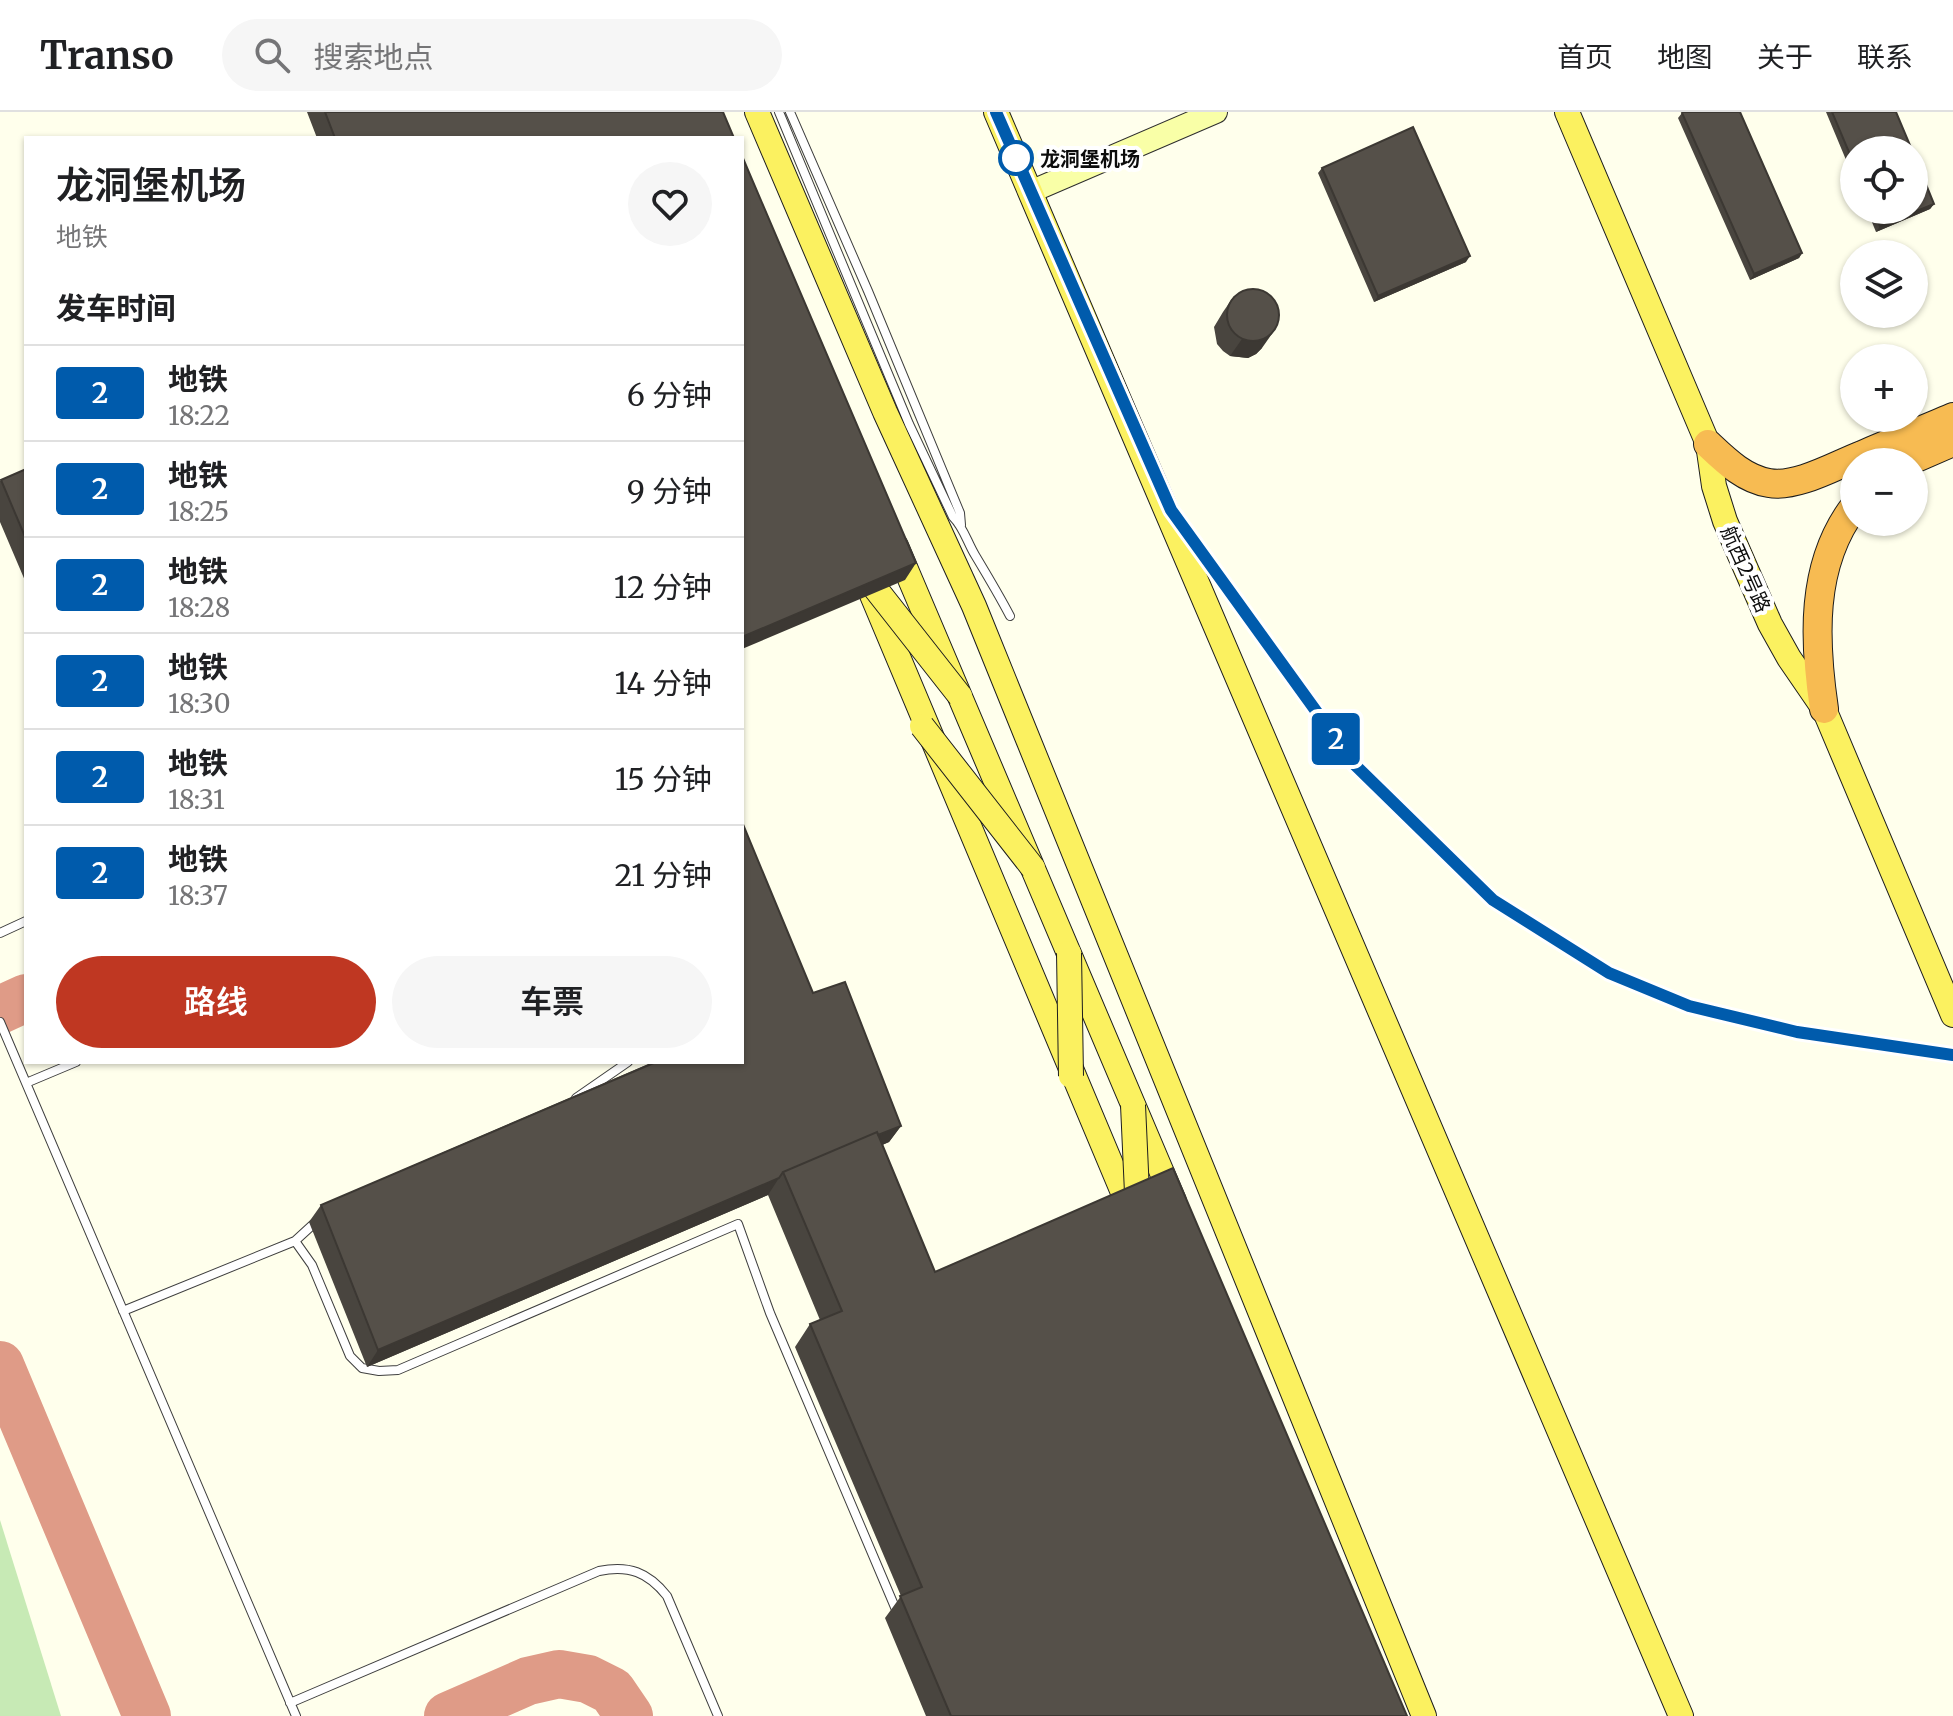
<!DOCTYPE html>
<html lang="zh">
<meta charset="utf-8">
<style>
body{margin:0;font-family:Merriweather,"Noto Sans SC",serif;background:#f6f6f6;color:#202124;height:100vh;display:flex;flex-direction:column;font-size:30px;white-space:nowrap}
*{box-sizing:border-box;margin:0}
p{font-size:26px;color:#757577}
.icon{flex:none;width:44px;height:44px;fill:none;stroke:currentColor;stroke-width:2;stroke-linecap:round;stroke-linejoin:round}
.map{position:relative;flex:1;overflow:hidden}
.sheet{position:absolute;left:24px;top:24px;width:720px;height:928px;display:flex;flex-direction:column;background:#fff;border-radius:0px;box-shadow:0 2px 6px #0004}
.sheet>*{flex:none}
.badge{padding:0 16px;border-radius:6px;font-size:28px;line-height:52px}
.controls{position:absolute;left:1840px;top:24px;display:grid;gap:16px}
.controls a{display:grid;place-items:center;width:88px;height:88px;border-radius:50%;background:#fff;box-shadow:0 2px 6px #0004;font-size:40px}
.map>.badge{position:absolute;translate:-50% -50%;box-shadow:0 0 0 4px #fff}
h2{padding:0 32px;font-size:30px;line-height:72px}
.round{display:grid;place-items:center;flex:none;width:84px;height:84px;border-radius:42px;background:#f6f6f6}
.summary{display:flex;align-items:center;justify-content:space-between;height:136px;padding:0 32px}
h1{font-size:38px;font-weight:600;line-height:60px}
.action{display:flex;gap:16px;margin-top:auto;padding:16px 32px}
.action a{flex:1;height:92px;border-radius:48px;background:#bf3722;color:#fff;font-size:32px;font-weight:600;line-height:92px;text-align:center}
.action a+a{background:#f6f6f6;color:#202124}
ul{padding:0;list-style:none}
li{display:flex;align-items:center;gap:24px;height:96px;padding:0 32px;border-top:2px solid #e0e0e0}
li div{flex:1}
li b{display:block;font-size:30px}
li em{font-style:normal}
li .badge{min-width:88px;font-weight:700;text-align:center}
header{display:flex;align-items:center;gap:48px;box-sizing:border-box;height:112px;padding:0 40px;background:#fff;border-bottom:2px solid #e0e0e0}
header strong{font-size:38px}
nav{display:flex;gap:44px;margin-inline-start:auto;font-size:28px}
.search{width:560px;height:72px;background:#f6f6f6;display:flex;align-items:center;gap:20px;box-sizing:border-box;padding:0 28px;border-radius:44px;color:#757577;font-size:30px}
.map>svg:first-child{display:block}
</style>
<header>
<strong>Transo</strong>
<div class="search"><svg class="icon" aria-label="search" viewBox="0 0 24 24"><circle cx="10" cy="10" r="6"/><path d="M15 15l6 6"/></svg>搜索地点</div>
<nav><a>首页</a><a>地图</a><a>关于</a><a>联系</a></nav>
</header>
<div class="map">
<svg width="1953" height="1604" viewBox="0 0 1953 1604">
<rect width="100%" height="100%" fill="#ffffec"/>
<path fill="#c7eab5" d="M0,1408L61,1604H0Z"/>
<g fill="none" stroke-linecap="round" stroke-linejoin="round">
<path stroke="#df9b87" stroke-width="48" d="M0,898L26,886
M0,1253L147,1604
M448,1604L528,1569L559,1562L588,1567L612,1579L629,1604"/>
<defs>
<path id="lane" d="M779,0L909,312L953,405C964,416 967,430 975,443C987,463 999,483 1010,504
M790,0L868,179L960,401L961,413
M0,821L26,809
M0,910L296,1604
M26,971L76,950
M576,986L628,950
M295,1129L312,1153L350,1244L362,1256L379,1259L398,1258L738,1112L770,1201L897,1500
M123,1199L295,1129L319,1107
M290,1591L599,1459C629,1453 648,1460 667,1484L718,1604"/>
<path id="secondary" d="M1030,80L1216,0"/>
<path id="primary" d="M757,0L885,300L974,494L1424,1604
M996,0L1681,1604
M1567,0L1708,332L1714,374L1725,409L1770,512L1789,546L1824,597L1953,903
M896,434L1174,1089
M867,471L1135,1109"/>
<path id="highway" d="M1708,332C1725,348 1744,367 1769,371C1797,376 1836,353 1862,343C1892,330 1923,318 1953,305
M1907,350L1953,330
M1824,597C1814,529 1810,453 1854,395"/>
</defs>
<use href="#lane" stroke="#3f3f3f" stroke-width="10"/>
<use href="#secondary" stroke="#2e2e2e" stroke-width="24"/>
<use href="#primary" stroke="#1d1d1d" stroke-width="26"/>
<use href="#highway" stroke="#1d1d1d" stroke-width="30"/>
<use href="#lane" stroke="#fff" stroke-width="8"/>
<use href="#secondary" stroke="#f9ffa7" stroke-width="22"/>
<use href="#primary" stroke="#fbf160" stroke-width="24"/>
<use href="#highway" stroke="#f7bb52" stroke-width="28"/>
<defs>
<path id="primary-bridge" d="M857,453L960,584
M922,614L1033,756
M1069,841L1071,964
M1133,993L1138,1103"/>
</defs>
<use href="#primary-bridge" stroke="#1d1d1d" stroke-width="26" stroke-linecap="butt"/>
<use href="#primary-bridge" stroke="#fbf160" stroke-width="24"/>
</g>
<path fill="#49453f" d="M307,0H723L734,26H317Z
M1826,0H1896L1854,38V67Z
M1682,1L1802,141L1799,146L1750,168L1678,6Z
M1322,56L1466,150L1374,190L1318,61Z
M1934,92L1930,97L1876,120L1867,98H1914Z
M1234,184L1262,236L1256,242L1248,246L1230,244L1223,239L1217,232L1214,215L1223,200Z
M26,357V471L0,410V369Z
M813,881L901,1014L889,1030L882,1033L935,1160L1407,1604H926L885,1506L901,1484L795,1235L810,1212L820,1208L768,1083L367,1255L309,1110L321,1093Z"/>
<path fill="#3c3833" d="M1934,92L1930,97L1876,120L1880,114Z
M1802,141L1799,146L1750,168L1754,162Z
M1470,144L1466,150L1374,190L1378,184Z
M1274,219L1262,236L1256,242L1248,246L1230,244L1242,227Z
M916,451L905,468L742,537V525Z
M901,1014L889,1030L789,1074L785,1064Z
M779,1066L768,1083L367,1255L378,1238Z"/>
<path fill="#555049" stroke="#3c3833" stroke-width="2" d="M325,0H723L734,26H335Z
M1683,0H1740L1802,141L1754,162L1682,1Z
M1832,0H1896L1912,38H1854V52Z
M1413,15L1470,144L1378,184L1322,56Z
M1914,43L1934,92L1880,114L1873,98H1914Z
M742,44L916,451L742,525Z
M1227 203a26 26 0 1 1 52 0a26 26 0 1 1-52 0Z
M26,357V427L1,368Z
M742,710L813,881L845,870L901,1014L878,1023L877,1020L783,1060L779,1066L378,1238L321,1093L656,950H742Z
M877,1020L935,1160L1173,1056L1407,1604H951L900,1484L922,1475L810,1212L842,1199L783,1060Z"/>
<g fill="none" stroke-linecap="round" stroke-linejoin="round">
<defs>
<path id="line" d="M996,0L1171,398L1355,653L1493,788L1609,861L1689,894L1797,920L1953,943"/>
</defs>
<use href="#line" stroke="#fff" stroke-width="18"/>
<use href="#line" stroke="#005bac" stroke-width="12"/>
</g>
<circle fill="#fff" stroke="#005bac" stroke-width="4" cx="1016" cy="46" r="16"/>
<g text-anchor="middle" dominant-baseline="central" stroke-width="8" stroke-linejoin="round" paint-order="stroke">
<g font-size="20" font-weight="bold" fill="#0c0c0c" stroke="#fff" text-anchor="start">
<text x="1040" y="46">龙洞堡机场</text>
</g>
<g font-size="20" fill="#0c0c0c" stroke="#fff">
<text transform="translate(1746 457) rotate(66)">航西2号路</text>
</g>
</g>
</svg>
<div class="controls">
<a><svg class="icon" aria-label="locate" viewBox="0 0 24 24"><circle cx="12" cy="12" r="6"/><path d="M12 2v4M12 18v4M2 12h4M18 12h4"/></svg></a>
<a><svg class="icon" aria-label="layers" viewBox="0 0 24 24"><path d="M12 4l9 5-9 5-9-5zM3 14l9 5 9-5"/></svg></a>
<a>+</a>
<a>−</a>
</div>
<b class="badge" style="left:1336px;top:627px;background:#005bac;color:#fff">2</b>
<section class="sheet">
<div class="summary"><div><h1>龙洞堡机场</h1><p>地铁</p></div><a class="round"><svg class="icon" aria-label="heart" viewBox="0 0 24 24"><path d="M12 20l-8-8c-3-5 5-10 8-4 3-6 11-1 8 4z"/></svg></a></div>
<h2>发车时间</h2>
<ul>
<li><span class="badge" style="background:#005bac;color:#fff">2</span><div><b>地铁</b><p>18:22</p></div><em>6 分钟</em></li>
<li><span class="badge" style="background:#005bac;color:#fff">2</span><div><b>地铁</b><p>18:25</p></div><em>9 分钟</em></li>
<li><span class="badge" style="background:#005bac;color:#fff">2</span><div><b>地铁</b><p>18:28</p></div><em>12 分钟</em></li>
<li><span class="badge" style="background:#005bac;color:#fff">2</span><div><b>地铁</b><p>18:30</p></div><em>14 分钟</em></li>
<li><span class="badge" style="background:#005bac;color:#fff">2</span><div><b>地铁</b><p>18:31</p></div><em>15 分钟</em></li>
<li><span class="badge" style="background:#005bac;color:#fff">2</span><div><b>地铁</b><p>18:37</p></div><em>21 分钟</em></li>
</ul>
<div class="action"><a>路线</a><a>车票</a></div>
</section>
</div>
